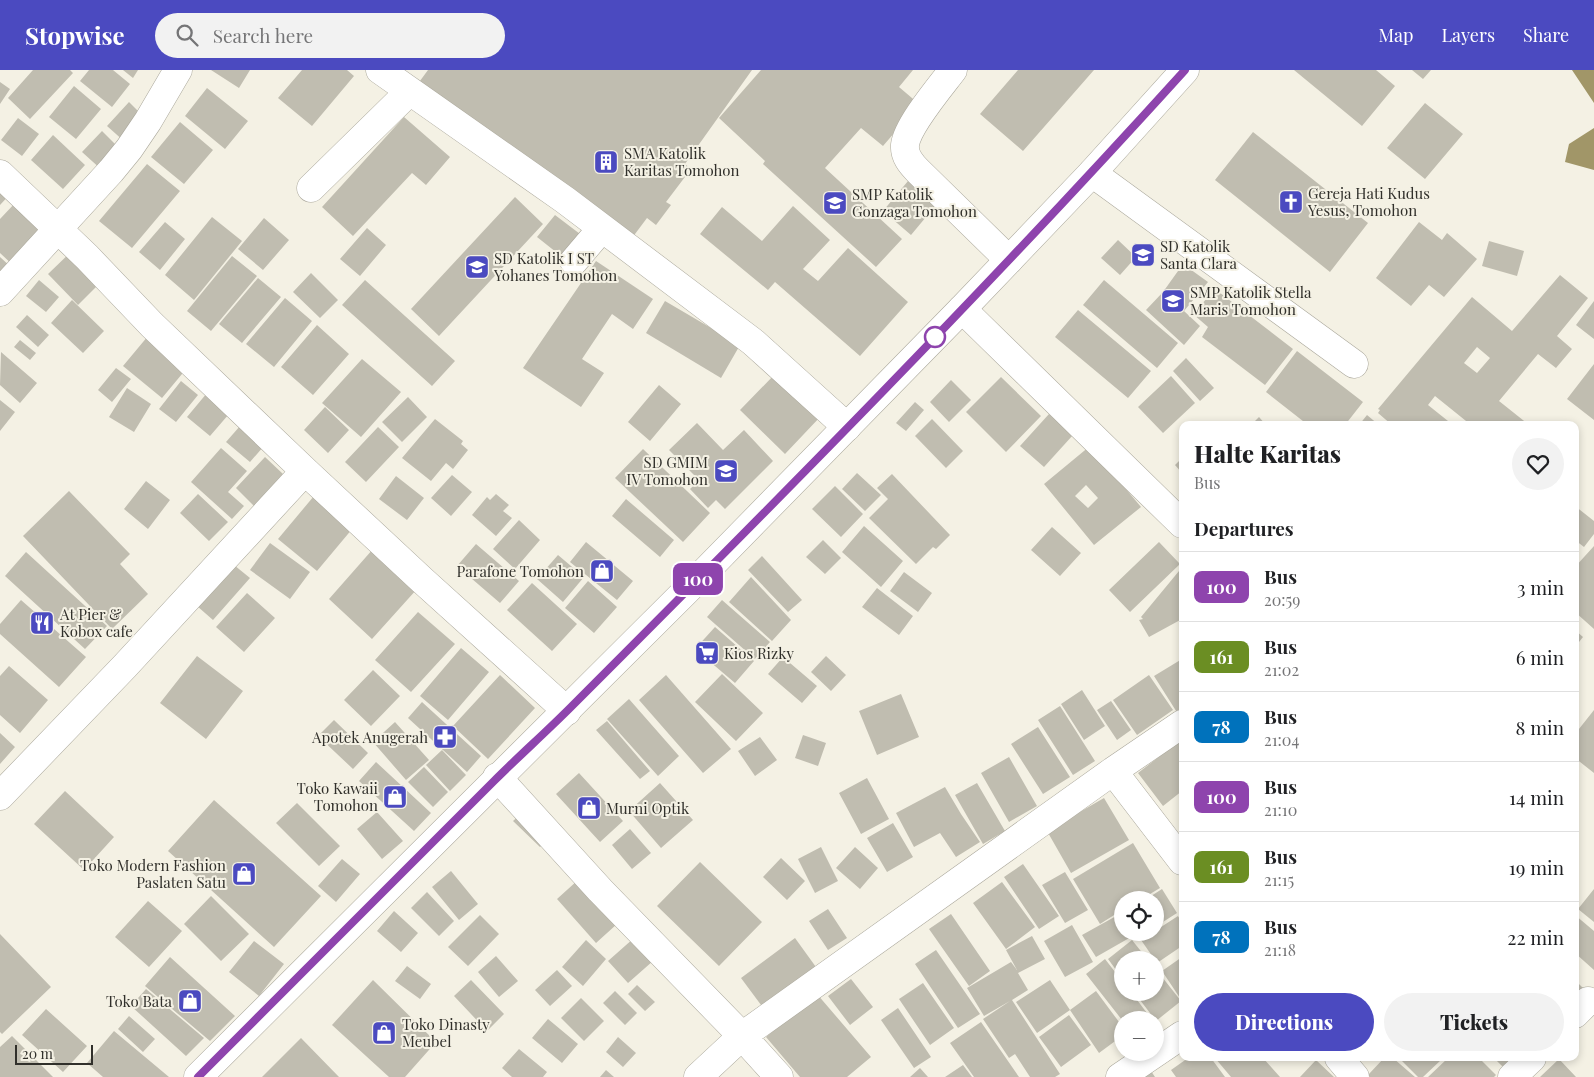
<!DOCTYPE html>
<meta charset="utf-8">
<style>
body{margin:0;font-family:"Playfair Display",serif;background:#f2f2f2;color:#202124;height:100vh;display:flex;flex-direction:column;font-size:19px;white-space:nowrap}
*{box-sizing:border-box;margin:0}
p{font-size:16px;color:#757577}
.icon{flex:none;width:28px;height:28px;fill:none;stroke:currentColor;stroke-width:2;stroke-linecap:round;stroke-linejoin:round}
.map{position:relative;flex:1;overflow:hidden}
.side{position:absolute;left:1179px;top:351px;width:400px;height:640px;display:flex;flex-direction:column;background:#fff;border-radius:10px;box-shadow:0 2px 8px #0003}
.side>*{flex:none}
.badge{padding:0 10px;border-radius:8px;font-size:18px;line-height:32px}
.tools{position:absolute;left:1114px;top:821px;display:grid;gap:10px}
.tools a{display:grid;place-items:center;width:50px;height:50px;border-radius:50%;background:#fff;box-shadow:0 2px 8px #0003;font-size:25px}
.scale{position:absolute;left:15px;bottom:12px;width:78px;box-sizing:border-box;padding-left:5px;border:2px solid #31302b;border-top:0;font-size:14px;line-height:18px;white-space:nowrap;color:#31302b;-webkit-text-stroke:4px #f4f1e4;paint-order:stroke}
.map>.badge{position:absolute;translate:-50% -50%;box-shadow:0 0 0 2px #fff}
h2{padding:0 15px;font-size:19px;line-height:45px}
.round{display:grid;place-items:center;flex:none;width:52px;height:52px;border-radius:26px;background:#f2f2f2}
.summary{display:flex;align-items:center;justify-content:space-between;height:85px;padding:0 15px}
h1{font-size:24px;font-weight:800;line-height:38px}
.action{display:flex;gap:10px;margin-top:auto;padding:10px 15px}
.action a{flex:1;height:58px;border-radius:30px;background:#4b4ac0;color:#fff;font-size:20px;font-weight:800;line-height:58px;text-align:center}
.action a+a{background:#f2f2f2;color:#202124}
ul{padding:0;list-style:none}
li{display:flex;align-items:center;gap:15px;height:70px;padding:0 15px;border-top:1px solid #e0e0e0}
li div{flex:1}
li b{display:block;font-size:19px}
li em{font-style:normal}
li .badge{min-width:55px;font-weight:700;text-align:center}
header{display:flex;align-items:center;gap:30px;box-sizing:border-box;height:70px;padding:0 25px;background:#4b4ac0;color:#fff}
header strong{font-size:24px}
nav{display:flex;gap:28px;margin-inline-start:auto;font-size:18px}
.search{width:350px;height:45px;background:#f2f2f2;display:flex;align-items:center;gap:12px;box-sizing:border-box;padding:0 18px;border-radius:28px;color:#757577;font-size:19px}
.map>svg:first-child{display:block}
</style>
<header>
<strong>Stopwise</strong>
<div class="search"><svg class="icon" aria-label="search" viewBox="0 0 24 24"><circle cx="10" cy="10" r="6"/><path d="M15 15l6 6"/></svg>Search here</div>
<nav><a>Map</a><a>Layers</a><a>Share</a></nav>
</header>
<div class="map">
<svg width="1594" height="1007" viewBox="0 0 1594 1007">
<rect width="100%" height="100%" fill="#f4f1e4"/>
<path fill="#a19668" d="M1572,0H1594V33Z
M1594,58V100L1565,92L1569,74Z"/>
<path fill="#c0bdb0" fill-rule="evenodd" d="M33,0H70L73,3L30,49L8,28Z
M89,0H113L130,14L112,37L80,11Z
M123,0H138L133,8Z
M211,0H250L239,18Z
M302,0H347L354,6L312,56L278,28Z
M428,0H752L685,94L691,99L666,132L671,135L656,155L647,148L632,168L417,15Z
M761,0H913L899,17L919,34L883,76L861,58L825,98L902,169L876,197L763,94L765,91L719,48Z
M1018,0H1094L1023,81L980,44Z
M1294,0H1376L1395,16L1362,56Z
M1412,0H1431L1423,9Z
M0,12L10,19L0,34Z
M74,16L101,39L76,69L49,47Z
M207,18L248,51L225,79L185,46Z
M129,32L146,49L125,72L107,56Z
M1425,33L1463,64L1425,109L1387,78Z
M404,47L450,87L426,115L412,103L353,166L322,137Z
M18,48L39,64L22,86L1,70Z
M180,52L213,80L184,114L151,87Z
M102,61L122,81L103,101L82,82Z
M1253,62L1368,153L1330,202L1215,110Z
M53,65L85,95L63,119L31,90Z
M147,94L180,121L132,178L99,151Z
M913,105L941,129L911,165L883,141Z
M0,109L13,121L0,135Z
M515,127L543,154L439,266L411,239Z
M16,132L48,161L15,197L0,183V149Z
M793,136L830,170L803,199L818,211L848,178L908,232L860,286L775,212L768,220L700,164L722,137L762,171Z
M555,145L584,167L566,190L537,167Z
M212,147L242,171L194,230L165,205Z
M264,148L289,170L263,200L238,179Z
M165,152L185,169L160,200L139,182Z
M1419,152L1442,170L1447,163L1477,189L1444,227L1429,215L1411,236L1376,208Z
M367,158L386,175L360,206L340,189Z
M1118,170L1136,187L1120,205L1101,188Z
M1489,171L1524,181L1517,206L1482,196Z
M75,178L105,208L78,235L48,204Z
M232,186L257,206L211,261L187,241Z
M0,187L11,197L0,208Z
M596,191L653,229L633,259L612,244L582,289L604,303L581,337L523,298Z
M1183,194L1208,212L1184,241L1200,256L1184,275L1146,240L1163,222Z
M311,203L338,230L320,248L293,222Z
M1560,205L1588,228L1557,266L1572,279L1556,298L1538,284L1499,331L1529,355H1471L1435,326L1428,335L1453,355H1392L1378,343L1380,340L1378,339L1472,227L1512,261ZM1477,277L1490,288L1477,303L1464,293Z
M258,208L281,227L242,273L219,254Z
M39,210L59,227L46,242L26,226Z
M365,210L455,291L432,316L342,235Z
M1104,210L1178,273L1157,298L1083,235Z
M1215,219L1293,279L1265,315L1202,267L1208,257L1193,244Z
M285,228L312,251L274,297L246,274Z
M72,230L104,261L83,283L51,253Z
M665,231L740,275L721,308L646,263Z
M1594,231V269L1576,255Z
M1078,240L1151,301L1128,328L1055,267Z
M27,245L49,265L38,277L16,257Z
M317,255L349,284L313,325L281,297Z
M148,266L187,298L162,328L123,296Z
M20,270L36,283L30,290L14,277Z
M1297,281L1363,332L1345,355H1308L1266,322Z
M1,282L37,313L20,333L0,315Z
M1186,288L1214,318L1200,331L1173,301Z
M362,289L401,322L361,367L322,333Z
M1594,294V350L1567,329Z
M116,298L131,309L112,332L98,320Z
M776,303L821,346L785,384L740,340Z
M1171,306L1195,333L1163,363L1138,337Z
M1001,307L1041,346L1006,382L966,342Z
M951,310L971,330L949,352L930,332Z
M181,311L198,325L176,352L159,339Z
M659,315L681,334L650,371L628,352Z
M212,317L235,337L210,366L187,347Z
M127,318L151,334L134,362L109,347Z
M408,327L427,347L402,372L382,352Z
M0,330L15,342L0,361Z
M915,332L924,340L906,361L896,353Z
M325,337L349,360L328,383L304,360Z
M1049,344L1073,365L1044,397L1020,376Z
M1367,345L1379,355H1359Z
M1259,347L1266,355H1251Z
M247,348L270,369L250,392L226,372Z
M435,349L463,371L461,374L468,380L453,399L446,393L431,411L402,388Z
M932,349L963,381L946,398L915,366Z
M697,353L723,380L744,360L773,391L725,439L716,430L708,438L690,419L699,410L669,380Z
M378,357L399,377L366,412L345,392Z
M1090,376L1141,437L1094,475L1044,414ZM1086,415L1098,428L1088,438L1075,426Z
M221,378L247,401L228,422L244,436L232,449L191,412Z
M643,379L710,443L683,472L615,408Z
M265,387L283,404L254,436L236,418Z
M1182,388V403L1175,395Z
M857,403L881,425L865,441L842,419Z
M892,404L950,465L936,479L933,477L916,494L869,448L888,429L877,418Z
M452,405L472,422L451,446L431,428Z
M396,406L424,428L407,450L379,429Z
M146,411L170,430L148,459L124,439Z
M835,416L863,444L841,467L812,439Z
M319,420L358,452L317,501L278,469Z
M69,421L130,484L120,494L148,524L112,559L23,466Z
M198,424L228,452L209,471L180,443Z
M496,424L509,435L503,441L512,448L496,466L472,445L487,427L490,430Z
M626,429L674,470L660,487L612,446Z
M1575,436L1594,451V464L1584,477L1575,470Z
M519,450L540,470L515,499L493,479Z
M864,456L903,491L881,517L842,482Z
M1052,457L1081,483L1060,506L1031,480Z
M823,470L841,488L825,504L806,487Z
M586,472L633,511L617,530L570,492Z
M1159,472L1180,494L1130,542L1109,520Z
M270,473L310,502L290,529L250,500Z
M476,474L519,511L500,533L457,496Z
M1594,476V559L1575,542V497Z
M373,479L417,519L372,569L329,529Z
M26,482L107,556L85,579L5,506Z
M558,485L584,507L563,532L537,509Z
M762,486L802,530L788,542L748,500Z
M234,495L250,508L213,550L197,536Z
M1179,501L1182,504V549L1149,567L1139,550L1143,549L1141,547Z
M904,502L932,523L918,542L890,521Z
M751,507L791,550L772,571L729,532Z
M588,511L617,537L594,563L565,538Z
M532,513L577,554L552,581L507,540Z
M877,518L913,546L899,565L862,537Z
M247,523L275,548L244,582L216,557Z
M21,530L86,587L59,617L0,564V554Z
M722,530L770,572L755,589L707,547Z
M418,542L455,574L411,622L375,590Z
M715,557L754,591L735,613L695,579Z
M1575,560L1583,567L1575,577Z
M461,578L489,602L448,650L420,626Z
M197,586L243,621L206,669L160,633Z
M826,586L846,605L831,621L811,602Z
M783,587L817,616L802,633L768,604Z
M1182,589V641L1178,644L1154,606Z
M9,596L48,630L20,663L0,645V606Z
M373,600L400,626L371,656L344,630Z
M722,604L763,643L736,671L695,632Z
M500,605L535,638L488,689L453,656Z
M666,605L731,679L703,703L639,630Z
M1149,605L1173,640L1137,665L1113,630Z
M1082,620L1105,656L1084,670L1061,634Z
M901,624L919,667L877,685L859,641Z
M629,629L679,686L658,706L607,649Z
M1111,631L1131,660L1117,670L1097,640Z
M422,632L481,686L467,702L408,648Z
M1060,636L1095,691L1073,705L1038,650Z
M1594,640V703L1575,688V664Z
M334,650L368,683L353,699L318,666Z
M607,651L650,701L640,709L596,660Z
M395,652L429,690L406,710L373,672Z
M1038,657L1070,707L1043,724L1011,674Z
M0,663L15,677L0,694Z
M803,665L826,673L818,696L795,688Z
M760,667L777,690L755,706L738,681Z
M1182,669V721L1163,736L1138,703Z
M442,680L466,705L450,721L426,695Z
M1009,687L1037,736L1009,752L981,703Z
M376,692L431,743L414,761L359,711Z
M424,697L448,722L433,737L408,712Z
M579,703L623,751L600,772L556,724Z
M867,708L889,749L861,764L839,723Z
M660,713L693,750L661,778L629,741Z
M977,713L1005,761L983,774L955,725Z
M945,717L961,744L980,772L956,787L940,763L914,777L896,743Z
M65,721L114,767L84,800L34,754Z
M1104,728L1129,770L1071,803L1047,761Z
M214,730L321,826L274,877L168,781Z
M297,733L340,776L319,796L276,753Z
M524,741L549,768L540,777L513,751Z
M377,742L403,771L382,789L357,759Z
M893,753L913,787L887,802L867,768Z
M630,759L651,783L632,799L612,775Z
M1133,773L1160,818L1140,830H1122V840L1100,854L1073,809Z
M821,777L838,811L815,823L798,789Z
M855,777L878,798L860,819L836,798Z
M781,788L805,811L787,830L763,807Z
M342,789L360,804L336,832L318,816Z
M700,792L762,852L719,896L657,836Z
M1023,794L1059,846L1039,859L1004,807Z
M451,801L478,834L459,850L432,817Z
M1065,802L1088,840L1065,853L1042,815Z
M578,810L617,854L596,873L557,829Z
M1002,812L1035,857L1006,879L973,833Z
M1162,819L1177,843L1155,857V830H1145Z
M1594,819V852L1578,839Z
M427,822L454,851L439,866L411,838Z
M211,826L249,864L221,891L184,854Z
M148,831L182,861L149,897L115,867Z
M828,839L847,868L828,880L809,851Z
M394,841L418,863L401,882L377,861Z
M951,844L990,901L969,916L929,859Z
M480,845L499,864L468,896L448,877Z
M1118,845L1122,853V862H1128L1131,867L1096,887L1082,865Z
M1575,845L1594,861V900L1575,883Z
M1178,846L1182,853V876L1157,893L1141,870Z
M1072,855L1093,892L1065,907L1044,871Z
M1133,862H1147L1137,869Z
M0,864L51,917L2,964L0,962Z
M1032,866L1045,889L1018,903L1028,920L1012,930L1060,1004L1055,1007H1030L1015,984L1009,988L983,949L1010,931L984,946L967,918L1011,892L1017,900L1006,880Z
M634,868L653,891L628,913L608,891Z
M795,868L821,904L767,943L741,908Z
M586,870L606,889L583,916L562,897Z
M1132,870L1148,890H1122V908L1108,889Z
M254,871L284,894L259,926L229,902Z
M936,880L980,944L958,958L915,894Z
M496,886L518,911L499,927L478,902Z
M170,887L235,946L210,971L145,916Z
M1182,887V931L1162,901Z
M1105,889L1122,911V922H1131L1150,947L1146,950H1122L1086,904Z
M407,896L431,914L420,929L395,911Z
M1155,898L1181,931L1156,951L1134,922H1155Z
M557,900L572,916L550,936L535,920Z
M851,909L873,937L850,955L828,926Z
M373,910L436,972L405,1007H389L332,955Z
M471,910L504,944L487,961L454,926Z
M1050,910L1070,940L1096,921L1122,956V966L1099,983L1070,940L1037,963L1016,932Z
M1575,910L1584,919L1575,929Z
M923,913L954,958L930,975L899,929Z
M637,915L655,932L645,941L628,924Z
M146,919L204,968L186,986L131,936Z
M615,921L637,943L625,955L603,933Z
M817,924L871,987L847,1007H800L766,967Z
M581,928L604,951L584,971L561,948Z
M898,938L931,987L914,998L881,950Z
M46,939L87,976L63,1002L22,965Z
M1069,945L1091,975L1061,997L1039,967Z
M129,946L155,969L143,982L118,959Z
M548,949L578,974L562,993L532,968Z
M981,952L1019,1007H974L950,973Z
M114,961L169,1007H103L87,993Z
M12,966L53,1007H0V977Z
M618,967L636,983L623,997L606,982Z
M301,968L339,1007H262Z
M519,979L547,1002L543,1007H512L502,998Z
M1188,988H1211L1225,1007H1176L1171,1000Z
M1215,988H1263L1280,1007H1231Z
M1384,988H1393L1415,1007H1370L1368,1005Z
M1399,988H1438L1441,990L1423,1007H1418Z
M1448,988H1479L1496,1005L1494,1007H1428Z
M1494,988H1516L1505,999Z
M1559,989L1576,1007H1540Z
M1316,990L1334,1007H1300Z
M963,995L972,1007H945Z
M920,998L928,1007H910Z
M1149,998L1155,1007H1137Z
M606,1000L614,1007H600Z"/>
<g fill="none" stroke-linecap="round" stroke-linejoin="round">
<defs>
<path id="minor" d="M380,0L565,130L753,272L847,357
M953,0C940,17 907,56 905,75C904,86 911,94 918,101L1009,190
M1092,103L1354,294
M0,104L87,187L152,255L305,401L422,510L567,641
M311,118L410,21
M574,191L602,158
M0,222L111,101L129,79L148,51L178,0
M962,239L1182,454
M1113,701L1182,791
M0,726L125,596L305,401
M1575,944L1588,931
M1339,988L1355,1007
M779,1007L742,966L1113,701L1182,654
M1120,1007L1182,965
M1512,1007L1532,988"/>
<path id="major" d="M497,707L600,820L742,966L698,1007"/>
<path id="highway" d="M198,1007L686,521L962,239L1092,103L1185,0"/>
</defs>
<use href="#minor" stroke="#aaa79b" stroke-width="29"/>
<use href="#major" stroke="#aaa79b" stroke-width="29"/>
<use href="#highway" stroke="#aaa79b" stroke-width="29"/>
<use href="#minor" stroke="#fff" stroke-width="28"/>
<use href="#major" stroke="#fff" stroke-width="28"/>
<use href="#highway" stroke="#fff" stroke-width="28"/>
</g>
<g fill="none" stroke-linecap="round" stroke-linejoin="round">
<defs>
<path id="line" d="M198,1007C297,908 395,810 494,711C519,686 545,663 570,638C779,429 987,219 1185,0"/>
</defs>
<use href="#line" stroke="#fff" stroke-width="11"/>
<use href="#line" stroke="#8e44ad" stroke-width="8"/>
</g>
<defs>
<symbol id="building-square" viewBox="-11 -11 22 22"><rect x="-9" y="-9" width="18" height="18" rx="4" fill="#4b4ac0" stroke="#f4f1e4"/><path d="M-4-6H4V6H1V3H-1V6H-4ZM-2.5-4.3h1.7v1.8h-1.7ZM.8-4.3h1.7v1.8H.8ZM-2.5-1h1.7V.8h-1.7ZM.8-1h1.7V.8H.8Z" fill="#fff"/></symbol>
<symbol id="church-square" viewBox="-11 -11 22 22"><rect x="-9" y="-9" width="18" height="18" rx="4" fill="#4b4ac0" stroke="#f4f1e4"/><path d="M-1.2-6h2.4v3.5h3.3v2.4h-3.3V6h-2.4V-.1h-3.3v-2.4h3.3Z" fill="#fff"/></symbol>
<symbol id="school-square" viewBox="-11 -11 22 22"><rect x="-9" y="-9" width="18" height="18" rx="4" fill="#4b4ac0" stroke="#f4f1e4"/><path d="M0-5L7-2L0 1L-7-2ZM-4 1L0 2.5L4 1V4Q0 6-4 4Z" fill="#fff"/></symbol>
<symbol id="shop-square" viewBox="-11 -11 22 22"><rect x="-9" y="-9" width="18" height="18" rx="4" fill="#4b4ac0" stroke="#f4f1e4"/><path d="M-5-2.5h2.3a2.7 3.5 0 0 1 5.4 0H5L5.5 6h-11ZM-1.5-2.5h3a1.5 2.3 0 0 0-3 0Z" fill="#fff"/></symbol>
<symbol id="restaurant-square" viewBox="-11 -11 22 22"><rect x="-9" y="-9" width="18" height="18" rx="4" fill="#4b4ac0" stroke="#f4f1e4"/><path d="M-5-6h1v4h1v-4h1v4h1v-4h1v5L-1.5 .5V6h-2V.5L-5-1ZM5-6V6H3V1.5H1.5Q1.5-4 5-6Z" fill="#fff"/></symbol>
<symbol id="supermarket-square" viewBox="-11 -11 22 22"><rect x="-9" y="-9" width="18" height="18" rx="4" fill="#4b4ac0" stroke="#f4f1e4"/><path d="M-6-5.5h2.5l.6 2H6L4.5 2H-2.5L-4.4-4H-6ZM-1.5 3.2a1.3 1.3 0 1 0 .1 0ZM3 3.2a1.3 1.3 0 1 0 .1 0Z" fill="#fff"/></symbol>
<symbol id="pharmacy-square" viewBox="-11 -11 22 22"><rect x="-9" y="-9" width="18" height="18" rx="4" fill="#4b4ac0" stroke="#f4f1e4"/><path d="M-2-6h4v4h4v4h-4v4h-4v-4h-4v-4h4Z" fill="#fff"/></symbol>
</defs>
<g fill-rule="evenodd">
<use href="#building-square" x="592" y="78" width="28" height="28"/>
<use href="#church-square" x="1277" y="118" width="28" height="28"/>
<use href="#school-square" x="821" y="119" width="28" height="28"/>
<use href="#school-square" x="1129" y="171" width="28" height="28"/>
<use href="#school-square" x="463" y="183" width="28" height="28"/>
<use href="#school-square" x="1159" y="217" width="28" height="28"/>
<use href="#school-square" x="712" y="387" width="28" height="28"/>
<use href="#shop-square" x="588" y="487" width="28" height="28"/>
<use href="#restaurant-square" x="28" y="539" width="28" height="28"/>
<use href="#supermarket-square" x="693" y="569" width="28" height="28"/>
<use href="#pharmacy-square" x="431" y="653" width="28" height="28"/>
<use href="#shop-square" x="381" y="713" width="28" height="28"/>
<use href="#shop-square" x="575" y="724" width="28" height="28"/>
<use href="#shop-square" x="230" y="790" width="28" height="28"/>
<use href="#shop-square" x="176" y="917" width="28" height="28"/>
<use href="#shop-square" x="370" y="949" width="28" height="28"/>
</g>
<circle fill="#fff" stroke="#8e44ad" stroke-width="2.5" cx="935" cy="267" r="10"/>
<g text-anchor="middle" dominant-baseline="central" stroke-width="4" stroke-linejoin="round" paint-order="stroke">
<g font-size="15" fill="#31302b" stroke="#f4f1e4" text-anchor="start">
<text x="624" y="83">SMA Katolik<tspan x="624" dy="17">Karitas Tomohon</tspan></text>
<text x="1308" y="123">Gereja Hati Kudus<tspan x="1308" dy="17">Yesus, Tomohon</tspan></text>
<text x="852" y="124">SMP Katolik<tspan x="852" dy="17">Gonzaga Tomohon</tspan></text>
<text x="1160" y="176">SD Katolik<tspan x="1160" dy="17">Santa Clara</tspan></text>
<text x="494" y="188">SD Katolik I ST<tspan x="494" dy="17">Yohanes Tomohon</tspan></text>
<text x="1190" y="222">SMP Katolik Stella<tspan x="1190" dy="17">Maris Tomohon</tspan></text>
<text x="708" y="392" text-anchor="end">SD GMIM<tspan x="708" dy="17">IV Tomohon</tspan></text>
<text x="584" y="501" text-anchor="end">Parafone Tomohon</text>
<text x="60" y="544">At Pier &amp;<tspan x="60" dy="17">Kobox cafe</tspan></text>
<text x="724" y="583">Kios Rizky</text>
<text x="428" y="667" text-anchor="end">Apotek Anugerah</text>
<text x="378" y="718" text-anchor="end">Toko Kawaii<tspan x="378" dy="17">Tomohon</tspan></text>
<text x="606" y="738">Murni Optik</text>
<text x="226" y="795" text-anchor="end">Toko Modern Fashion<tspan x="226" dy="17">Paslaten Satu</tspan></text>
<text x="172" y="931" text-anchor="end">Toko Bata</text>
<text x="402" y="954">Toko Dinasty<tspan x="402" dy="17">Meubel</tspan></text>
</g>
</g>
</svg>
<div class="tools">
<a><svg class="icon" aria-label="locate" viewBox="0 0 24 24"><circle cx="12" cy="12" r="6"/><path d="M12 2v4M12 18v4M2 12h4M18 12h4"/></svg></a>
<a>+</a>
<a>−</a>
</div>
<div class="scale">20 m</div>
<b class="badge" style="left:698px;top:509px;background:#8e44ad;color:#fff">100</b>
<section class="side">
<div class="summary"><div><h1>Halte Karitas</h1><p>Bus</p></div><a class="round"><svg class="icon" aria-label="heart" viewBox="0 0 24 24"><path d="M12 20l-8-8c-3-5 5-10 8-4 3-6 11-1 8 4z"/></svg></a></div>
<h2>Departures</h2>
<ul>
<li><span class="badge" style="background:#8e44ad;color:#fff">100</span><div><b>Bus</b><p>20:59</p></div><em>3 min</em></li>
<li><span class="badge" style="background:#6b8e23;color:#fff">161</span><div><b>Bus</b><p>21:02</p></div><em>6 min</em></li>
<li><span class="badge" style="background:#0072bc;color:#fff">78</span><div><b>Bus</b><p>21:04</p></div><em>8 min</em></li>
<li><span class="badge" style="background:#8e44ad;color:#fff">100</span><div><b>Bus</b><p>21:10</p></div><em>14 min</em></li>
<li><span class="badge" style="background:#6b8e23;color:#fff">161</span><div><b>Bus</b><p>21:15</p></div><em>19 min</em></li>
<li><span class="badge" style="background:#0072bc;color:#fff">78</span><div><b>Bus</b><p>21:18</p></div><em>22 min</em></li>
</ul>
<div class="action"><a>Directions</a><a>Tickets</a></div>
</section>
</div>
